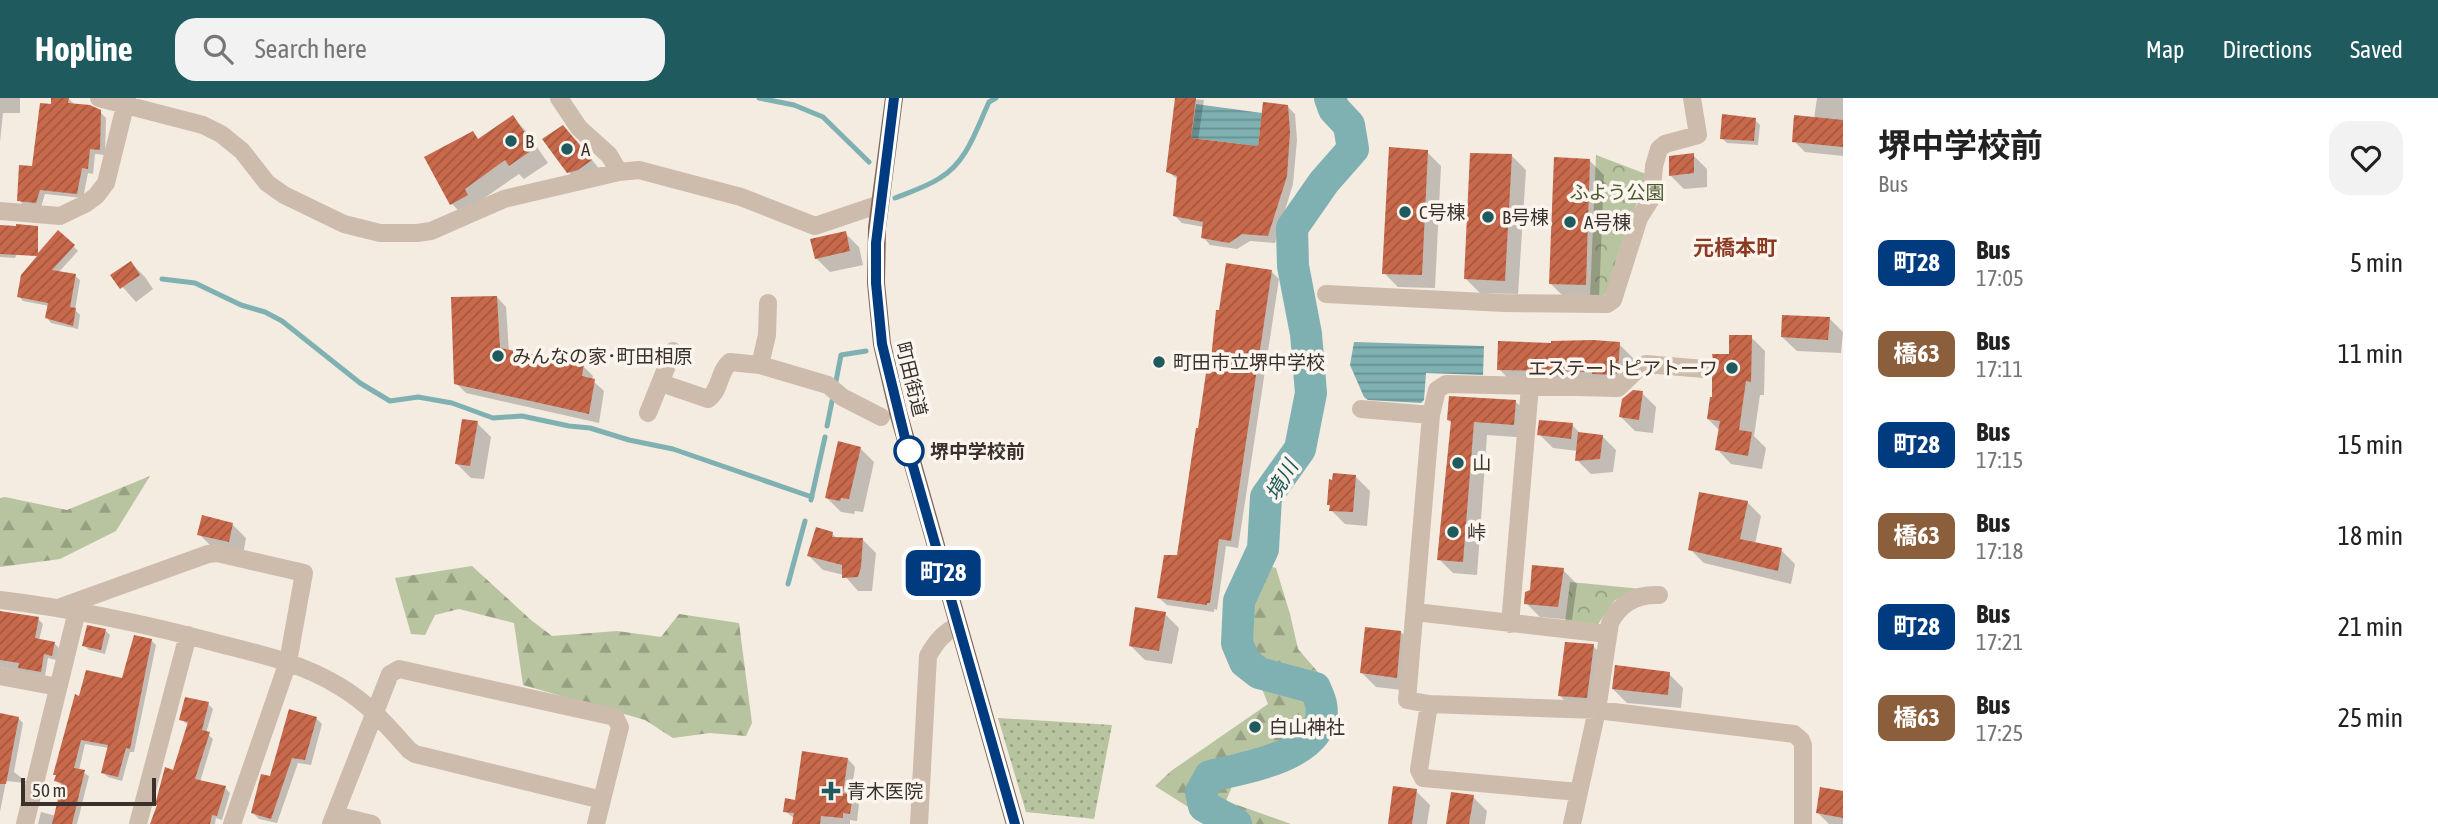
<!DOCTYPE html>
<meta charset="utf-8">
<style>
body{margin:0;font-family:"Asap Condensed","Noto Sans JP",sans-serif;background:#f2f2f2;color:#222;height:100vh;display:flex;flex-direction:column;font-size:26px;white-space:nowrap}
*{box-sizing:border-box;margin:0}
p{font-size:23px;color:#767676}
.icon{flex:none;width:38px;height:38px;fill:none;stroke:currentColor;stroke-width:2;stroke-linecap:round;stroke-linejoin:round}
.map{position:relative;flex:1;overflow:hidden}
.side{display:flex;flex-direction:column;background:#fff;width:595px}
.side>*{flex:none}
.badge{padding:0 14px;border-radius:10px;font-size:24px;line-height:46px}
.scale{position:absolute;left:21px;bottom:18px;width:135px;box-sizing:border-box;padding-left:7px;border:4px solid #3b302b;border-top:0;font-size:19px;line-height:24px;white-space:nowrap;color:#3b302b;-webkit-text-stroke:5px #fbf5ee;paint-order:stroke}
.map>.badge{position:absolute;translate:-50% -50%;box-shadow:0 0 0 4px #fff}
.round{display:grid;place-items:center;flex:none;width:74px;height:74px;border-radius:21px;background:#f2f2f2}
.overview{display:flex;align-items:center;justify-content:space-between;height:119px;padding:0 35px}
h1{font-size:33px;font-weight:700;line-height:52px}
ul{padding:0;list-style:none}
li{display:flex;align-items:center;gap:21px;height:91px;padding:0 35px}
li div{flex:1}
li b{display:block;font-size:26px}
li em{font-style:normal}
li .badge{min-width:77px;font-weight:700;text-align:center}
header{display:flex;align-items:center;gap:42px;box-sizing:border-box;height:98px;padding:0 35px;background:#1f5a5e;color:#fff}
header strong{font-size:33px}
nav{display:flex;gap:38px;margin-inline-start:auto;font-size:24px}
.search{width:490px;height:63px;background:#f2f2f2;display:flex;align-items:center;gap:18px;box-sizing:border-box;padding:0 24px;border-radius:21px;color:#767676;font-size:26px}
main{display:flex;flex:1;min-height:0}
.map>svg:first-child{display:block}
</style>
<header>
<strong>Hopline</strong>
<div class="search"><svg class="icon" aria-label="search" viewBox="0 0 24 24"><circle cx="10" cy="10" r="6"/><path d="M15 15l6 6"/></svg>Search here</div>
<nav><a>Map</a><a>Directions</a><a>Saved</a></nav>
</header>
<main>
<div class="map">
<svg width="1843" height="726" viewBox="0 0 1843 726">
<defs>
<pattern id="grass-dots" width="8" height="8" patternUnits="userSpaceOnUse" patternTransform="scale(1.75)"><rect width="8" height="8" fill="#b8c4a0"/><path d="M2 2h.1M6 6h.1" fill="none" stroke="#97a083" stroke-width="1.8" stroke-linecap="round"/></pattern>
<pattern id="forest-firs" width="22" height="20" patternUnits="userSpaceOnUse" patternTransform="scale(1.75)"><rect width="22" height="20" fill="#b8c4a0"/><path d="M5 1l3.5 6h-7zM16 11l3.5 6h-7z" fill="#97a083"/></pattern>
<pattern id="park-crowns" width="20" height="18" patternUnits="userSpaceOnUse" patternTransform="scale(1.75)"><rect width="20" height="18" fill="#b8c4a0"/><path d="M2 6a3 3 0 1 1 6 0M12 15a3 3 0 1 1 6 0" fill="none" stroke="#97a083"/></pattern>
<pattern id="water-rules" width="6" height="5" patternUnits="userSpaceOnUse" patternTransform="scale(1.75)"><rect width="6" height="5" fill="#7fb0b2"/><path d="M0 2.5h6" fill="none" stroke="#699091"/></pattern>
<pattern id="building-hatch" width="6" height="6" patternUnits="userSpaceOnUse" patternTransform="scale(1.75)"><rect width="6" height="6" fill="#c8694b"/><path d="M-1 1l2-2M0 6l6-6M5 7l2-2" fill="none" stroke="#a4573f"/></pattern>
</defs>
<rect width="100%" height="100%" fill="#f4ebe1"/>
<path fill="url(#grass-dots)" d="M998,620L1112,627L1094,721L1026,714Z"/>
<path fill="url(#forest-firs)" d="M150,378L116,433L60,461L0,469V400L5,399L67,412Z
M1264,467L1276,470L1290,516L1298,551L1323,580L1328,631L1315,657L1233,686L1226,703L1291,726H1215L1155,688L1171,673L1268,606L1249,558L1247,512Z
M472,468L531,522L552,538L617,533L661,539L679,516L739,525L752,625L746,638L710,635L673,640L645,622L523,587L514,525L459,511L435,517L425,537L411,536L395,480Z"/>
<path fill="url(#park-crowns)" d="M1596,57L1646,76C1635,116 1616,153 1608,194L1601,199H1590Z
M1570,484L1642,491L1615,502L1598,526L1565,524Z"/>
<path fill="url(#water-rules)" d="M1196,6L1262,15L1258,48L1191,40Z
M1354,244L1484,248L1483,277L1426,275L1424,302L1421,305L1368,302L1364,299L1350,267Z"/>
<path fill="#0003" d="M0,0H20V15H3L0,44Z
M53,0H68L74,6L100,14L106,20L105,57L95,56L93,76L88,75L83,100L45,96L41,109L25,108L19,102L34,70Z
M1177,0L1204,2L1198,42L1259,50L1288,9L1295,16L1297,42L1293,86L1275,145L1250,143L1237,151L1210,147L1203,139L1204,129L1182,125L1175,118L1179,82L1168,74Z
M1817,0H1843V58L1805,54L1794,43L1814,21Z
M512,19L526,33L548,65L524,81L519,76L477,105L466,120L452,106L472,35L479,42Z
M1755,22L1760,27L1758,47L1727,45L1722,40Z
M563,29L577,43L604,77L582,88L568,73Z
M1427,54L1441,68L1435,190L1398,189L1384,175Z
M1693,57L1707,71V89L1684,91L1670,77Z
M1512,58L1526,72L1518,196L1480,195L1466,181Z
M1590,63L1604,77L1599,200L1564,199L1550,185Z
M0,129L29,133L15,160L0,159Z
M59,134L78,153L58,175L75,178L80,182L75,212L80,217L78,231L51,225L47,220L49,208L23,203L19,198Z
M845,135L859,149L863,167L830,174L816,160Z
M131,165L145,179L153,191L136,204L112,177Z
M1272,174L1279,181L1238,450L1226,448L1217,512L1214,511V514L1167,507L1159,500L1179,459L1213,263Z
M497,199L506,209L509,254L583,268L593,278L592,282L604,293L599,325L466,295L456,285Z
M1829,220L1843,234L1841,255L1797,253L1782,239Z
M1751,239L1765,253L1764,297H1760L1754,338L1766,350L1762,371L1731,366L1717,351L1720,333L1708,321L1730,258Z
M1619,246L1633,260L1631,289L1513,285L1499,271Z
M1642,295L1656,309L1653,335L1635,333L1621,319Z
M1516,304L1530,318L1528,340L1487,337L1477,477L1453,475L1439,461L1452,325L1449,322Z
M477,325L491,339L484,381L471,380L457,366Z
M1572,327L1581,336L1602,338L1616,352L1613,374L1591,376L1577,362L1578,353L1553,350L1539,336Z
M860,350L874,364L863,414L855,413L854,416L841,414L827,400Z
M1356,379L1370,393L1367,428L1345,426L1331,412L1329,406Z
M1747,404L1761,418L1755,446L1781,452L1795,466L1791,486L1704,465L1690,451Z
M232,426L246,440L243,457L213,450L199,436Z
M832,436L838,441H862L876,455L872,493H858L844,477L823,472L809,458Z
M1563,472L1577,486L1572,522L1540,519L1526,505Z
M0,515L38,521L43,526L39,542L54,545L59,550L56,562L48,560L45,578L0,569Z
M1165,516L1179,530L1172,566L1145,562L1131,548Z
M105,532L110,537L105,556L89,552L84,547Z
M1401,534L1415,548L1411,593L1376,589L1362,575Z
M151,542L156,547L134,654H130L122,683L108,679L103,675L109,650L85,646L79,672L89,678L77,726H38L41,714L56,718L63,688L56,683L57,679L55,676L81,600L123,582Z
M1593,548L1607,562L1601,613L1574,612L1560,598Z
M1669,576L1683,590L1681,610L1627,605L1613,591Z
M208,606L213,611L206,635L213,641L200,684L225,690L230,695L222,722L216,720L215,726H152L174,674L189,627L181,622Z
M0,617L18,620L23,625L14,674L28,685L6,683L0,714Z
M316,620L322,626L311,667L298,665L277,725L259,721L253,715L271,680Z
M848,661L855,669L851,697L859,706L857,723L850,722V726H794L795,721L785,713Z
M1416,693L1430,707L1427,726H1390Z
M1843,695V726H1829L1818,715Z
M1473,699L1487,713L1485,726H1448Z"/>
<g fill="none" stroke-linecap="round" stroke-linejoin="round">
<path stroke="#7fb0b2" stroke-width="5" d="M759,0L794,7L823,19L869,64
M895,100C910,94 926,89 940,80C967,64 976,32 989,4L996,0
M162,181L195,185L241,207L265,214L282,223L360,285L390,303L418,299L452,305L493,320L522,318L569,328L590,330L629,342L673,351L812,399
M836,283L841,257L866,253
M827,328L832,303
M811,402L825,339
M788,486L805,423"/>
<path stroke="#7fb0b2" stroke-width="32" d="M1236,726L1204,708L1201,694L1210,678C1244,670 1331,657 1321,606C1320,601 1317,595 1315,590L1259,575L1245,564L1237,545L1239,503L1263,451L1266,399L1300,351L1311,295L1306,236L1293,168L1292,130L1324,84L1353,51L1349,27L1334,11L1330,0"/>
</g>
<path fill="url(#building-hatch)" d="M51,0H69L68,5L90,7L101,12L100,52L90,51L88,71L82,70L77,96L40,92L36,105L17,103L19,67L32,68L40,5L51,6Z
M1175,0H1196L1191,40L1258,48L1263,4L1288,7L1290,34L1287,78L1268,138L1242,136L1229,145L1201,140L1203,124L1173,118L1177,78L1166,74Z
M1722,16L1756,20L1754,43L1720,41Z
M513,17L535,50L509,68L505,62L465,91L468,97L450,107L424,59L473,33L478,41Z
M1794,17L1843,22V49L1792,44Z
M563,27L592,62L578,72L567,75L542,41Z
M1389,49L1428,52L1422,177L1382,176Z
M1470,55L1512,56L1505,183L1464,181Z
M1694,55V75L1669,78V58Z
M1554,59L1590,61L1586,187L1549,186Z
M16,126L38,128V155L58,132L75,147L52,172L76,176L70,209L76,210L73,228L45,220L48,205L17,199L21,177L37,158L0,156V127L16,128Z
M846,133L850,153L815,161L810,141Z
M131,163L140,177L120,191L110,177Z
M1226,165L1272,172L1231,443L1219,441L1210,505H1207V507L1157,500L1164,457H1177L1196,330H1198L1208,261H1211L1216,212H1219Z
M497,198L500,250L584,266L582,278L595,281L589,316L454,286L451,199Z
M1782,217L1830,219L1828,242L1781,239Z
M1729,237H1752L1751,284L1746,283L1739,332L1752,334L1748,358L1715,352L1720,323L1707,321L1710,299H1712V279L1715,273L1712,256H1729Z
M1593,242L1620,244L1618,274L1615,277L1592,276V274L1497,272L1498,243L1551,245V243Z
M1633,292L1643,293L1639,322L1619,319L1622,301Z
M1449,298L1516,302L1514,327L1474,324L1463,464L1437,462L1451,323L1447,322Z
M462,321L478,323L470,368L455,366Z
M1539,322L1573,325L1571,341L1537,337Z
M1578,334L1603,337L1600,361L1575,363Z
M838,343L861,349L849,401L841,400L840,403L825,400Z
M1333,375L1356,377L1353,414L1329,413L1330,407H1327L1329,381L1332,382Z
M1699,394L1748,403L1740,441L1782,450L1778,473L1688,452Z
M202,417L233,425L229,444L197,437Z
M816,429L833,434L832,439L863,440L861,469L858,479L842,480V467L807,458Z
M1532,467L1564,470L1558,509L1524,506L1525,494L1530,492Z
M1135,509L1166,514L1159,553L1129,548Z
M0,513L39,519L35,540L55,544L52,558L44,556L41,574L18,570L19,565L0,562Z
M87,527L106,531L101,552L82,548Z
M1365,529L1401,533L1397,580L1360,575Z
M134,537L152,541L130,651L126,650L118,679L101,675L108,647L81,642L74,670L85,672L72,726H52L62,685L54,683L56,677H53L75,596L79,598L86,572L122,580Z
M1565,544L1594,546L1587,600L1558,598Z
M1615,567L1670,574L1668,597L1612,591Z
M185,599L209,604L202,632L210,634L195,681L226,688L217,718L212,717L210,726H150L157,707H155L165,669L173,672L188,624L179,622Z
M289,611L317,619L305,662L292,660L271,721L251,715L261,676L270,678Z
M0,615L19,619L6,686H0Z
M802,653L848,660L843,695L853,697L850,716L843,715V720L821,718L820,726H792L794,715L783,714L785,700L795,702Z
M1393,688L1417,691L1412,726H1388Z
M1820,689L1843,693V720L1816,715Z
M1451,694L1474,697L1469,726H1446Z"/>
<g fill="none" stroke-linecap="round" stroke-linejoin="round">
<path stroke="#cdbbac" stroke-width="18" d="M99,0L203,27L221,36L242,53L267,85L284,97L344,126L380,135H417L431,133L504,101L619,74L639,72L741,99L815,128L880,106
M559,0L579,30L609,57L619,74
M0,113L60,118L85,106L96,98L106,85L127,0
M1326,196L1504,205L1607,206L1613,202L1639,120L1651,101L1654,68L1659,51L1665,46L1698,37L1692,0
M760,267L767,237L768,205
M1704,271L1646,266L1640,269L1618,290L1446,286L1437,292L1431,317L1407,602L1429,606L1597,612L1794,636L1801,642L1803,647V726
M661,285L708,301C721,292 718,274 730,264L760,267L828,287L842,299L881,319
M1361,311L1431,317
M648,315L673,253
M0,502C76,511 150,527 224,547C264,557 303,566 339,588C368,605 387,627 409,652L415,656L602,702
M61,509L208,456L217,455L304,475L288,564L232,726
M1415,514L1608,536
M1510,526L1530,288
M0,578L58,589
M1429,606L1419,672L1423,680L1578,694
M335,717L372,726
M25,726L77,513
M138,726L188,537
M331,726L390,576L399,571L615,619L620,629L596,726
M919,726L928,558C936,544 943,535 957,528
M1572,726L1597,612L1610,525C1620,505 1637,496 1659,497"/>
<path stroke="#7d675c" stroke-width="18" d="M894,0L877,130L876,185L882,246L898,314L1015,726"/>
</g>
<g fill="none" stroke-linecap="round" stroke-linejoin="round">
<defs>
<path id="line" d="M894,0L876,145V185L882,246L905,340L1015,726"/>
</defs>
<use href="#line" stroke="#fff" stroke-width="16"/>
<use href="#line" stroke="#003b80" stroke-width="10"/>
</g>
<g fill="#1f5a5e" stroke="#fbf5ee" stroke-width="2.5">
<circle cx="511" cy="43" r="7"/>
<circle cx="567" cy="51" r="7"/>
<circle cx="1405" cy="114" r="7"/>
<circle cx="1488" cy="119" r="7"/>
<circle cx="1570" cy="124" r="7"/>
<circle cx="498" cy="258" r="7"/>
<circle cx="1159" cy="264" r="7"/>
<circle cx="1732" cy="270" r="7"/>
<circle cx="1458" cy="365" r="7"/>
<circle cx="1453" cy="434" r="7"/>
<circle cx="1255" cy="629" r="7"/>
<path d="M827.5 682.5h7v7h7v7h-7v7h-7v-7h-7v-7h7z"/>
</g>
<circle fill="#fff" stroke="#003b80" stroke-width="3.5" cx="909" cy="353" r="14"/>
<g text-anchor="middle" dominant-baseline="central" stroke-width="7" stroke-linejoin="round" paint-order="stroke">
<g font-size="19" fill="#3b302b" stroke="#fbf5ee" text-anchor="start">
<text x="525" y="43">B</text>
<text x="581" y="51">A</text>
<text x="1419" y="114">C号棟</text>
<text x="1502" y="119">B号棟</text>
<text x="1584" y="124">A号棟</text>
<text x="512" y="258">みんなの家･町田相原</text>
<text x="1173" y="264">町田市立堺中学校</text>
<text x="1718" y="270" text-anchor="end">エステートピアトーワ</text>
<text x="1472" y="365">山</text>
<text x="1467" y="434">峠</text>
<text x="1269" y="629">白山神社</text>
<text x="847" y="693">青木医院</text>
</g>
<g font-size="19" fill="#4a5a2e" stroke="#fbf5ee">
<text x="1617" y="94">ふよう公園</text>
</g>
<g font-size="19" fill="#3b302b" stroke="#fbf5ee">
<text transform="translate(912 281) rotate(76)">町田街道</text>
</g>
<g font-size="19" font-weight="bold" fill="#3b302b" stroke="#fbf5ee" text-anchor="start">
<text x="930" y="353">堺中学校前</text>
</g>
<g font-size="21" font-weight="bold" fill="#8c3b22" stroke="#fbf5ee">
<text x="1735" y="149">元橋本町</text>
</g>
<g font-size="21" font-style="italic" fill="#1f5a5e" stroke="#fbf5ee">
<text transform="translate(1281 382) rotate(-60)">境川</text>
</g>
</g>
</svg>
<div class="scale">50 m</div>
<b class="badge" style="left:943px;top:475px;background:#003b80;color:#fff">町28</b>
</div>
<section class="side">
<div class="overview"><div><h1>堺中学校前</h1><p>Bus</p></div><a class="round"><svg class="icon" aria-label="heart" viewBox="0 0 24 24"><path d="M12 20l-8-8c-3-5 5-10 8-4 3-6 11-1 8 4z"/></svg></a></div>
<ul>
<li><span class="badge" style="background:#003b80;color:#fff">町28</span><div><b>Bus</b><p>17:05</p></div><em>5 min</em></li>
<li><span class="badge" style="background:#8b5e3c;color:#fff">橋63</span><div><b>Bus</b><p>17:11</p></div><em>11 min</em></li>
<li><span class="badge" style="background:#003b80;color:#fff">町28</span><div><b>Bus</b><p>17:15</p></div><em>15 min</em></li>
<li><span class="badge" style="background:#8b5e3c;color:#fff">橋63</span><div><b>Bus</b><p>17:18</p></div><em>18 min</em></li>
<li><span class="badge" style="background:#003b80;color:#fff">町28</span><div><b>Bus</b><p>17:21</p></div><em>21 min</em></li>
<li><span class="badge" style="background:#8b5e3c;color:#fff">橋63</span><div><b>Bus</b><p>17:25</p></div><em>25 min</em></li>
</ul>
</section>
</main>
